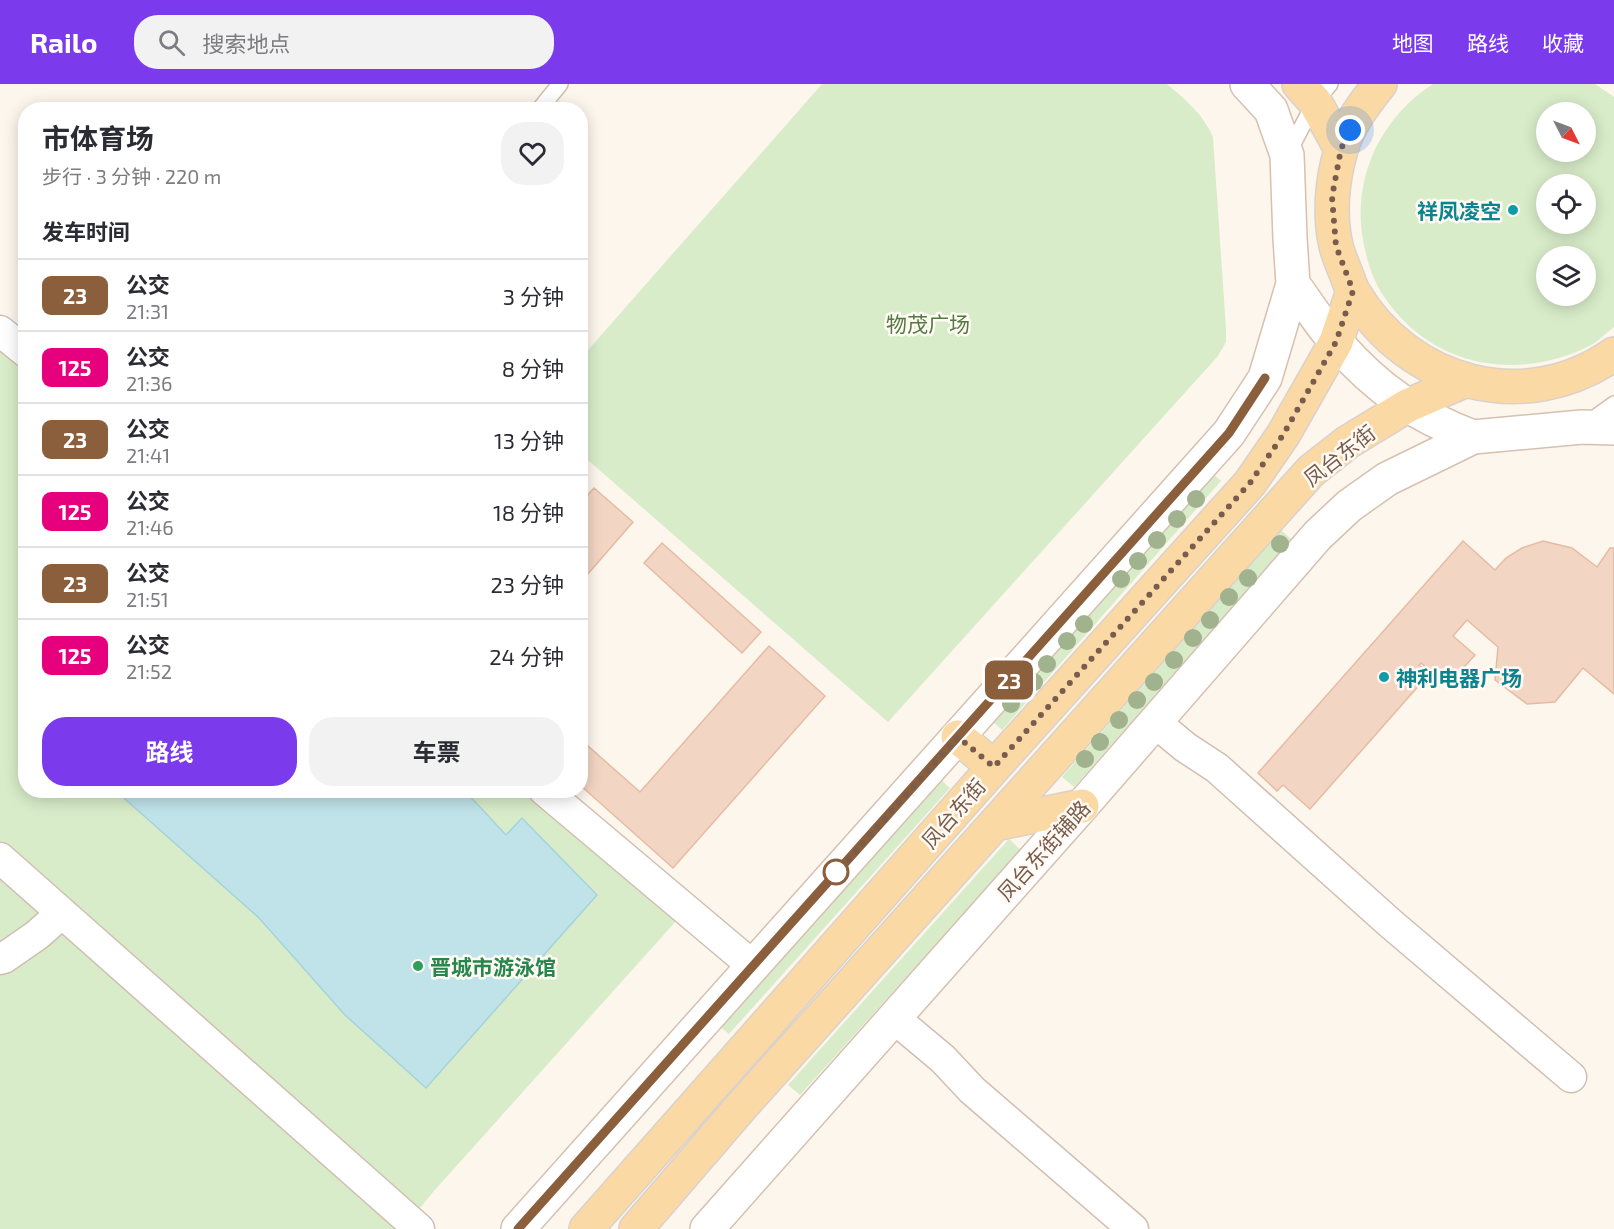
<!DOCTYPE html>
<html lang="zh">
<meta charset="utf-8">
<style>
body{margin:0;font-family:"Exo 2","Noto Sans SC",sans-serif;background:#f2f2f3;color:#2b2b33;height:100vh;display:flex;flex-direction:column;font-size:22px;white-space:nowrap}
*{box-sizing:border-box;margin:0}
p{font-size:20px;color:#7c7c81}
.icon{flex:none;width:33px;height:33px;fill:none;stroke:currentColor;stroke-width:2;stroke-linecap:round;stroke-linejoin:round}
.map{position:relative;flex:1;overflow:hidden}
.details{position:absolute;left:18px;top:18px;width:570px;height:696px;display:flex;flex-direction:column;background:#fff;border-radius:24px;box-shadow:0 3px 15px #0003}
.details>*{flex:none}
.badge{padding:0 12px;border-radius:9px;font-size:21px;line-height:39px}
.needle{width:39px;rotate:132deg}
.buttons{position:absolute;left:1536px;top:18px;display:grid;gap:12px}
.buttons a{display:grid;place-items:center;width:60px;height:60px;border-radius:50%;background:#fff;box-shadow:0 3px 15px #0003;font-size:30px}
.you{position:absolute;width:30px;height:30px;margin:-15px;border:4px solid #fff;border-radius:50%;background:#1a73e8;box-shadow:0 0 0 9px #1a73e833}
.map>.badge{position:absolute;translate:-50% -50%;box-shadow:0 0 0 3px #fff}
h2{padding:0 24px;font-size:22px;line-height:54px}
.round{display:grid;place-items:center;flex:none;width:63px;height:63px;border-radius:24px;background:#f2f2f3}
.headline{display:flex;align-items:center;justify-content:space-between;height:102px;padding:0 24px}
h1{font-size:28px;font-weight:700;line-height:45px}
.button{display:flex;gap:12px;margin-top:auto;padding:12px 24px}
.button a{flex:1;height:69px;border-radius:24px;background:#7c3aed;color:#fff;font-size:24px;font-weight:700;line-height:69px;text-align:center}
.button a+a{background:#f2f2f3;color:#2b2b33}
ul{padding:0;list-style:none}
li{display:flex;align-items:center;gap:18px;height:72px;padding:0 24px;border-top:2px solid #e1e1e2}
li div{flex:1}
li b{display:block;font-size:22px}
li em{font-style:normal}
li .badge{min-width:66px;font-weight:700;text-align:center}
header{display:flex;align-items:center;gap:36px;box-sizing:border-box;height:84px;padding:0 30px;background:#7c3aed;color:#fff}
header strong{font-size:28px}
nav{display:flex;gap:33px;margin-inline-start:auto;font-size:21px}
.search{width:420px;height:54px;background:#f2f2f3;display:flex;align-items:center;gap:15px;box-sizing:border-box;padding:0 21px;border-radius:24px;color:#7c7c81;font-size:22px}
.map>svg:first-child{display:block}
</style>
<header>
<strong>Railo</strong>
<div class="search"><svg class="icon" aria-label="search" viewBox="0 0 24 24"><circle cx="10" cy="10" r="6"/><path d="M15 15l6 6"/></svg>搜索地点</div>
<nav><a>地图</a><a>路线</a><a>收藏</a></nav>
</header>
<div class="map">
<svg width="1614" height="1145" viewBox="0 0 1614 1145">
<rect width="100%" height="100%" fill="#fdf6ec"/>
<path fill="#d8ecc9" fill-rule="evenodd" d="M822,0H1167C1186,16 1203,30 1213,53L1226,245V258L1218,272L888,638L581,370V274Z
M1433,0H1595L1614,13V243C1607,248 1600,256 1593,260C1517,300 1428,283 1381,208C1372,193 1366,174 1363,156C1352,95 1380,34 1433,0ZM1546,28H1586V68H1546ZM1546,100H1586V140H1546ZM1546,172H1586V212H1546Z
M0,254L25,275L26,706L527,707L677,836L433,1108L403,1145H0Z
M1208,385L1221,397L1002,646L989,634Z
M1281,446L1292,456L1074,703L1062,693Z
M939,694L950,704L729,950L718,941Z
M1009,755L1021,766L800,1011L788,1001Z"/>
<path fill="#bfe3e8" stroke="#a5d3da" stroke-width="1.5" d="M116,707H465L506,751L522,734L597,811L426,1004L345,931L259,834Z"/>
<path fill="#f3d5c3" stroke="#e6bba3" stroke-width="1.5" d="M594,404L633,438L580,499V419Z
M1463,457L1495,486L1506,474L1522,464L1543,457L1572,464L1597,483L1610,464H1614V610L1583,584L1555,618L1527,620L1495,596L1498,563L1467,536L1453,552L1475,571L1447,602L1421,579L1419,581L1429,590L1310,725L1283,701L1277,707L1258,689Z
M662,459L761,548L742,569L644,479Z
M769,562L825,612L673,784L580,701V655L640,708Z"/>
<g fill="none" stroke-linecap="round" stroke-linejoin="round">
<defs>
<path id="lane" d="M539,26L560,0
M1288,69L1315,18L1330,0
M1589,338L1614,320"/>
<path id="street" d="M0,247L26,268
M1155,638L1185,663L1217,684L1390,839L1571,993
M544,706L753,882
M0,774L419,1145
M0,875L4,874L37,851L62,829
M894,934L943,975L972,1006L1133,1145"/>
<path id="secondary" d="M1293,200C1308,220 1321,242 1338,260C1378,306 1417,332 1473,353
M518,1145L1229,349L1265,294L1293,200L1290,154L1287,71L1271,26L1247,0
M707,1145L1082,722L1318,451L1349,422L1387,395L1473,353L1582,343L1614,344"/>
<path id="primary" d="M1299,0L1315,18L1341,65
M1380,0C1364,20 1348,41 1341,66C1332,96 1329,131 1336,162C1338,170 1342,179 1345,187C1348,194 1350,202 1354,209C1408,300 1525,333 1614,270
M958,653L994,683
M995,740L1082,722
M586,1145L994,683L1250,399L1283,351L1336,258L1353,207
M636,1145L741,1023L1311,387L1348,358L1407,322L1464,297"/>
</defs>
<use href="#lane" stroke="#d1beb0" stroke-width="18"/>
<use href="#street" stroke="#d1beb0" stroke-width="33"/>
<use href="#secondary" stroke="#d6c0b0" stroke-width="36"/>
<use href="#primary" stroke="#dad1cd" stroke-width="36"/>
<use href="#lane" stroke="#fff" stroke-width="15"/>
<use href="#street" stroke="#fff" stroke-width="30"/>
<use href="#secondary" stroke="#fff" stroke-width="33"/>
<use href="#primary" stroke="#fbd9a5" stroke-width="33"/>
</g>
<g fill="#a0b28e">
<circle cx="1196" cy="415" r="9"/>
<circle cx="1177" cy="435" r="9"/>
<circle cx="1157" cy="456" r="9"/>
<circle cx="1280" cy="460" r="9"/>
<circle cx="1138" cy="477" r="9"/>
<circle cx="1248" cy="494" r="9"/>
<circle cx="1121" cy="495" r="9"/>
<circle cx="1229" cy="513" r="9"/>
<circle cx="1210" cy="536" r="9"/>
<circle cx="1084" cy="540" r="9"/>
<circle cx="1193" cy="554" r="9"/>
<circle cx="1067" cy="557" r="9"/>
<circle cx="1174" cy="576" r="9"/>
<circle cx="1047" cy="580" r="9"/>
<circle cx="1034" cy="598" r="9"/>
<circle cx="1154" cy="598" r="9"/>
<circle cx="1137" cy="616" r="9"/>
<circle cx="1011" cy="620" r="9"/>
<circle cx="1119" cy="636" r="9"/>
<circle cx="1100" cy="658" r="9"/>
<circle cx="1085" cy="675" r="9"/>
</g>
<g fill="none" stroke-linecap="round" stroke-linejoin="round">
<defs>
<path id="line" d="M518,1145L1229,349L1265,294"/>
</defs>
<use href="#line" stroke="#fff" stroke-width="14"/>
<use href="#line" stroke="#8b5e3c" stroke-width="9"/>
<path stroke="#7a5c4d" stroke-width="6" stroke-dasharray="0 10.8" d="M836,788L832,794L958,653L994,683L1250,399L1283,351L1336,258L1353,207L1336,162L1332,113L1341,65L1350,46"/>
</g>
<g fill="#0f9aa8" stroke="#fffaf3" stroke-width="2">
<circle cx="1513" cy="126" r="6"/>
<circle cx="1384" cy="593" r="6"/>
</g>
<circle fill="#fff" stroke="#8b5e3c" stroke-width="3" cx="836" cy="788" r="12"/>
<circle fill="#2e9e5b" stroke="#fffaf3" stroke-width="2" cx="418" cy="882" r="6"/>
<g text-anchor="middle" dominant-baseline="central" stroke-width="5" stroke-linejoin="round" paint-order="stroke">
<g font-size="21" font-weight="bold" fill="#0d838f" stroke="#fffaf3" text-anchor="end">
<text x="1501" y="126">祥凤凌空</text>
<text x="1396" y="593" text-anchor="start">神利电器广场</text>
</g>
<g font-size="21" fill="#537a41" stroke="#fffaf3">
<text x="928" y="239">物茂广场</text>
</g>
<g font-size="21" fill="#7a5c4d" stroke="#fffaf3">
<text transform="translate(1339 371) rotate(-38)">凤台东街</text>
<text transform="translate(953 729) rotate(-49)">凤台东街</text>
<text transform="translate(1043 766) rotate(-48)">凤台东街辅路</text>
</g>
<g font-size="21" font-weight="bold" fill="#27864d" stroke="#fffaf3" text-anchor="start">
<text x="430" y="882">晋城市游泳馆</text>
</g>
</g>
</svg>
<div class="buttons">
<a><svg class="needle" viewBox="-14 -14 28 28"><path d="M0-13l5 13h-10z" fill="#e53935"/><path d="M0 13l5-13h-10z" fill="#7c7c81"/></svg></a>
<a><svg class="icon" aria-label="locate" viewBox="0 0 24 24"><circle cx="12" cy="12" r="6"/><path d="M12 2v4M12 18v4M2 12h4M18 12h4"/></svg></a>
<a><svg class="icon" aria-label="layers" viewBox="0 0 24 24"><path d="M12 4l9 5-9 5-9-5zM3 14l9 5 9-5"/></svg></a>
</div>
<div class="you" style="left:1350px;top:46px"></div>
<b class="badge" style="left:1009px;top:596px;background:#8b5e3c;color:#fff">23</b>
<section class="details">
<div class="headline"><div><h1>市体育场</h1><p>步行 · 3 分钟 · 220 m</p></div><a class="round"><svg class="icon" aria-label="heart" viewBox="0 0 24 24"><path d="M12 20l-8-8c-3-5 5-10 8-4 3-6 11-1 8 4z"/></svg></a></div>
<h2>发车时间</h2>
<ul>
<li><span class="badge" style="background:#8b5e3c;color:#fff">23</span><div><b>公交</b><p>21:31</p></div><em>3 分钟</em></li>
<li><span class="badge" style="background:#e6007e;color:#fff">125</span><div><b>公交</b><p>21:36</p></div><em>8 分钟</em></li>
<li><span class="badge" style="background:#8b5e3c;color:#fff">23</span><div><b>公交</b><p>21:41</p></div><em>13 分钟</em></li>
<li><span class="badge" style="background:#e6007e;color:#fff">125</span><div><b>公交</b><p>21:46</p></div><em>18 分钟</em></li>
<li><span class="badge" style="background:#8b5e3c;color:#fff">23</span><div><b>公交</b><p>21:51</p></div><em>23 分钟</em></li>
<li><span class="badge" style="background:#e6007e;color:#fff">125</span><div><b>公交</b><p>21:52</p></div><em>24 分钟</em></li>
</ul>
<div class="button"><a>路线</a><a>车票</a></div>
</section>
</div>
